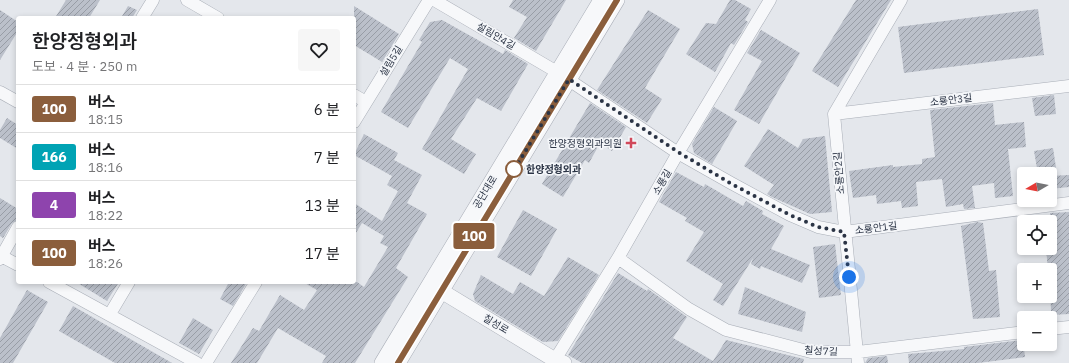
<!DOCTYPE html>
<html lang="ko">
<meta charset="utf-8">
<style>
body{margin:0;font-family:"IBM Plex Sans","Noto Sans KR",sans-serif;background:#f6f6f6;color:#202124;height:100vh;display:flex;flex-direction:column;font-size:15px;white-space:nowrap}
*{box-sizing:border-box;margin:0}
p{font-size:13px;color:#757577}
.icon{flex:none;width:22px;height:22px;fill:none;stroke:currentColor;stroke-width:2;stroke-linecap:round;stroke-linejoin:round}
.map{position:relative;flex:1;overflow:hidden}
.details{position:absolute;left:16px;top:16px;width:340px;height:268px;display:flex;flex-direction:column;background:#fff;border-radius:4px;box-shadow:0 2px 6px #0003}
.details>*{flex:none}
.badge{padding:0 8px;border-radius:3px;font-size:14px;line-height:26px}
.needle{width:26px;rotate:260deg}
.fabs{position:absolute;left:1017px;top:167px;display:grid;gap:8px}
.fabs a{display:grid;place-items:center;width:40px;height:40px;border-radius:4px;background:#fff;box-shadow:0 2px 6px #0003;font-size:20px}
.you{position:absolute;width:20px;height:20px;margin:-10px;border:3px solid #fff;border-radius:50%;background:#1a73e8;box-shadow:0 0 0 6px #1a73e833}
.map>.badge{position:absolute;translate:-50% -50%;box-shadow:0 0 0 2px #fff}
.round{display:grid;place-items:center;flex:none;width:42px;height:42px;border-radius:4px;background:#f6f6f6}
.headline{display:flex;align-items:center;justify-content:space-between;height:68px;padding:0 16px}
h1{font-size:19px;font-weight:600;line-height:30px}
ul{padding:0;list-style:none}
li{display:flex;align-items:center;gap:12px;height:48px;padding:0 16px;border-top:1px solid #e0e0e0}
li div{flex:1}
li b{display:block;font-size:15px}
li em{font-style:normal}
li .badge{min-width:44px;font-weight:700;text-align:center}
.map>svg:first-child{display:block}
</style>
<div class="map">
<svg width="1069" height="363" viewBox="0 0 1069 363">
<defs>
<pattern id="building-hatch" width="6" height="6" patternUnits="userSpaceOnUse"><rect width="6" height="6" fill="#bbc0ca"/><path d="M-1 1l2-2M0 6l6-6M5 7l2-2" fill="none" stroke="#989da6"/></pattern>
</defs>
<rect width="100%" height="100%" fill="#e4e7ec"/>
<path fill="url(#building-hatch)" d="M66,0H100L89,18H55Z
M513,0H566L536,51L514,38L527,17L509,7Z
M730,0H735L751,9L745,20L748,22L734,45L731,43L715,72L686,54L706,23L716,24Z
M856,0H891L838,87L812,71Z
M128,6L137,10L132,18H121Z
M354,6L399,34L382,62L354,45Z
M1038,9L1044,55L904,73L898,27Z
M0,10L18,22V31L0,60Z
M648,10L680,29L645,88L662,99L647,123L597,90Z
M442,20L503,54L505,50L528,64L501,111L477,98L451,139L476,154L464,174L422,149L468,69L450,58L408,128L381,112L422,42L419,40L430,22Z
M761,30L800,53L759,124L734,110L762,61L747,53Z
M1054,95L1056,114L1035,116L1032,98Z
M590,103L626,127L612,151L600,143L589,163L585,160L563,197L542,184Z
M993,103L995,125L1024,122L1026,147L1008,149L1013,196L995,198L994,183L972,186L975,208L964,209L963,204L946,207L942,179L916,182L918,206L902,208L901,201L877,204L876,195L853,198L849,171L893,165V167L922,164V159L935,157L930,110Z
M714,107L737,121L712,164L694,153L692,144Z
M7,118L18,125V149L0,138V130Z
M768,129L798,148L803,139L825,136L832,212L810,214L772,197L767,194L774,185L744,166Z
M364,134L398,153L394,160L422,175L407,203L427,214L396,268L408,277L355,363H322L326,356L278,328L257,363H231L253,328L259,331L280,295L304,310L317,290L303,282H357L364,287L388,247L380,243L384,236L362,223L354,236V203L382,221L398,191L387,185L392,176L354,155Z
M1053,148L1057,174H1038L1034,151Z
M676,172L704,187L705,184L743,206L746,201L763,211L762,214L784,226L771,249L810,265L802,283L761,266L760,269L751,264L753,258L723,306L713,300L723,284L686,261L704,232L685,221L687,218L659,202Z
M1069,175V187L1050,189V176Z
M0,198L18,209V220L12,223L3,238L0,236Z
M523,210L557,229L531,276L497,257Z
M1069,212V314L1051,315L1050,270H1048L1046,248H1050V213Z
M977,222L983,223L989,271L996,270L1000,317L973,319L961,226Z
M835,244L841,295L819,298L813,247Z
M568,257L599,275L558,341L543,342L475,301L473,294L481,275L513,294L520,282L544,296Z
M618,273L647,291L648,289L687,317L673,338L713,361L726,340L804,359L803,363H582L568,355Z
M76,282H119L107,301Z
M229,282H247L233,306L220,299Z
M745,287L806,312L802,332L738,314Z
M27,290L48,302L13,363H0V338Z
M73,306L172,363H115L59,331Z
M193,318L213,330L199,354L179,343Z
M1023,340L1025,357L978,363H909L908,354L964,349V347Z
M887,356L888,363H865L868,358Z"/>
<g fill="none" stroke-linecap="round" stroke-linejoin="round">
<defs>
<path id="minor" d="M187,0L218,18
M434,0L557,72L678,153L731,183L790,215L818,227L844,232L1069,203
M142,18L153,0
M0,92L18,102
M354,95L366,102
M834,114L1069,86
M354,122L429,0
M1,256L18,265
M618,258L689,309L726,330L811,352H858L1024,332
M0,259L18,227
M49,282L197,363
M110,314L129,282
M1050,329L1069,327
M206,363L256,282
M553,363L618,258L678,153L770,0
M858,363L834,114L901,0"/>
<path id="tertiary" d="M433,286L555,360L564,363
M382,363L601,0
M398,363L617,0"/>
</defs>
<use href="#minor" stroke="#a9aeb7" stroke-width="13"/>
<use href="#tertiary" stroke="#a9aeb7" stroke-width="16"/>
<use href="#minor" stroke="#f7f8fa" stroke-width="12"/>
<use href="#tertiary" stroke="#f7f8fa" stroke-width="15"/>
</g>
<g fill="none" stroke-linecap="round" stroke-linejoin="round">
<defs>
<path id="line" d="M398,363L617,0"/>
</defs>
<use href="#line" stroke="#fff" stroke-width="9"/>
<use href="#line" stroke="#8b5e3c" stroke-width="6"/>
<path stroke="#2b3445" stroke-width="4" stroke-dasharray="0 7.2" d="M514,169L511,175L569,79L678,152L730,183L790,215L818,227L844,232L849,277"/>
</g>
<path fill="#d1495b" stroke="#f4f6f9" stroke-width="1.5" d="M629 137h4v4h4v4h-4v4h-4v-4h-4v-4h4z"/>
<circle fill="#fff" stroke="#8b5e3c" stroke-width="2" cx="514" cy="169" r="8"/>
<g text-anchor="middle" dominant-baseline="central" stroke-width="3.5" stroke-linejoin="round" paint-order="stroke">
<g font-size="10" fill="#2b3445" stroke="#f4f6f9">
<text transform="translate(496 36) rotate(30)">설림안4길</text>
<text transform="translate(391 61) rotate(-59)">설림5길</text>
<text transform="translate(951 100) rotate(-7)">소룡안3길</text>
<text transform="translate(839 173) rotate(-95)">소룡안2길</text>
<text transform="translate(662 182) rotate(-60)">소룡길</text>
<text transform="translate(485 192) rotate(-59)">공단대로</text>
<text transform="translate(876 228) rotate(-7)">소룡안1길</text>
<text transform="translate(496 324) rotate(31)">칠성로</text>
<text transform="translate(821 351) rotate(3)">칠성7길</text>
</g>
<g font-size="10" fill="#2b3445" stroke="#f4f6f9" text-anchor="end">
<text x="622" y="143">한양정형외과의원</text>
</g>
<g font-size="10" font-weight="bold" fill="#2b3445" stroke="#f4f6f9" text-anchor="start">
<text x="526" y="169">한양정형외과</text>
</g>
</g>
</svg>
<div class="fabs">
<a><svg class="needle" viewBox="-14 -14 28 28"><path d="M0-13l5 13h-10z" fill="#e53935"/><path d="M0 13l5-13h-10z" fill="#757577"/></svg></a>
<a><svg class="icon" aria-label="locate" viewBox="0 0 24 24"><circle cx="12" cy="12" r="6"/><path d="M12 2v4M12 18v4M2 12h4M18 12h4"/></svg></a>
<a>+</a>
<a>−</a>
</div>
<div class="you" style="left:849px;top:277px"></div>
<b class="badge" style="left:474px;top:236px;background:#8b5e3c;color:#fff">100</b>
<section class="details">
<div class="headline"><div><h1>한양정형외과</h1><p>도보 · 4 분 · 250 m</p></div><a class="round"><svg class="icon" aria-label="heart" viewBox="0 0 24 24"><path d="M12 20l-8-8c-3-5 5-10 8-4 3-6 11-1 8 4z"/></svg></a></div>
<ul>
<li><span class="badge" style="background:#8b5e3c;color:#fff">100</span><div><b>버스</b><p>18:15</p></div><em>6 분</em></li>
<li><span class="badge" style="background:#00a3b4;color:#fff">166</span><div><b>버스</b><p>18:16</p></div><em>7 분</em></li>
<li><span class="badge" style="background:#8e44ad;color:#fff">4</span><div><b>버스</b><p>18:22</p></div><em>13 분</em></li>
<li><span class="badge" style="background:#8b5e3c;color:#fff">100</span><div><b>버스</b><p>18:26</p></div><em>17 분</em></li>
</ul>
</section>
</div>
